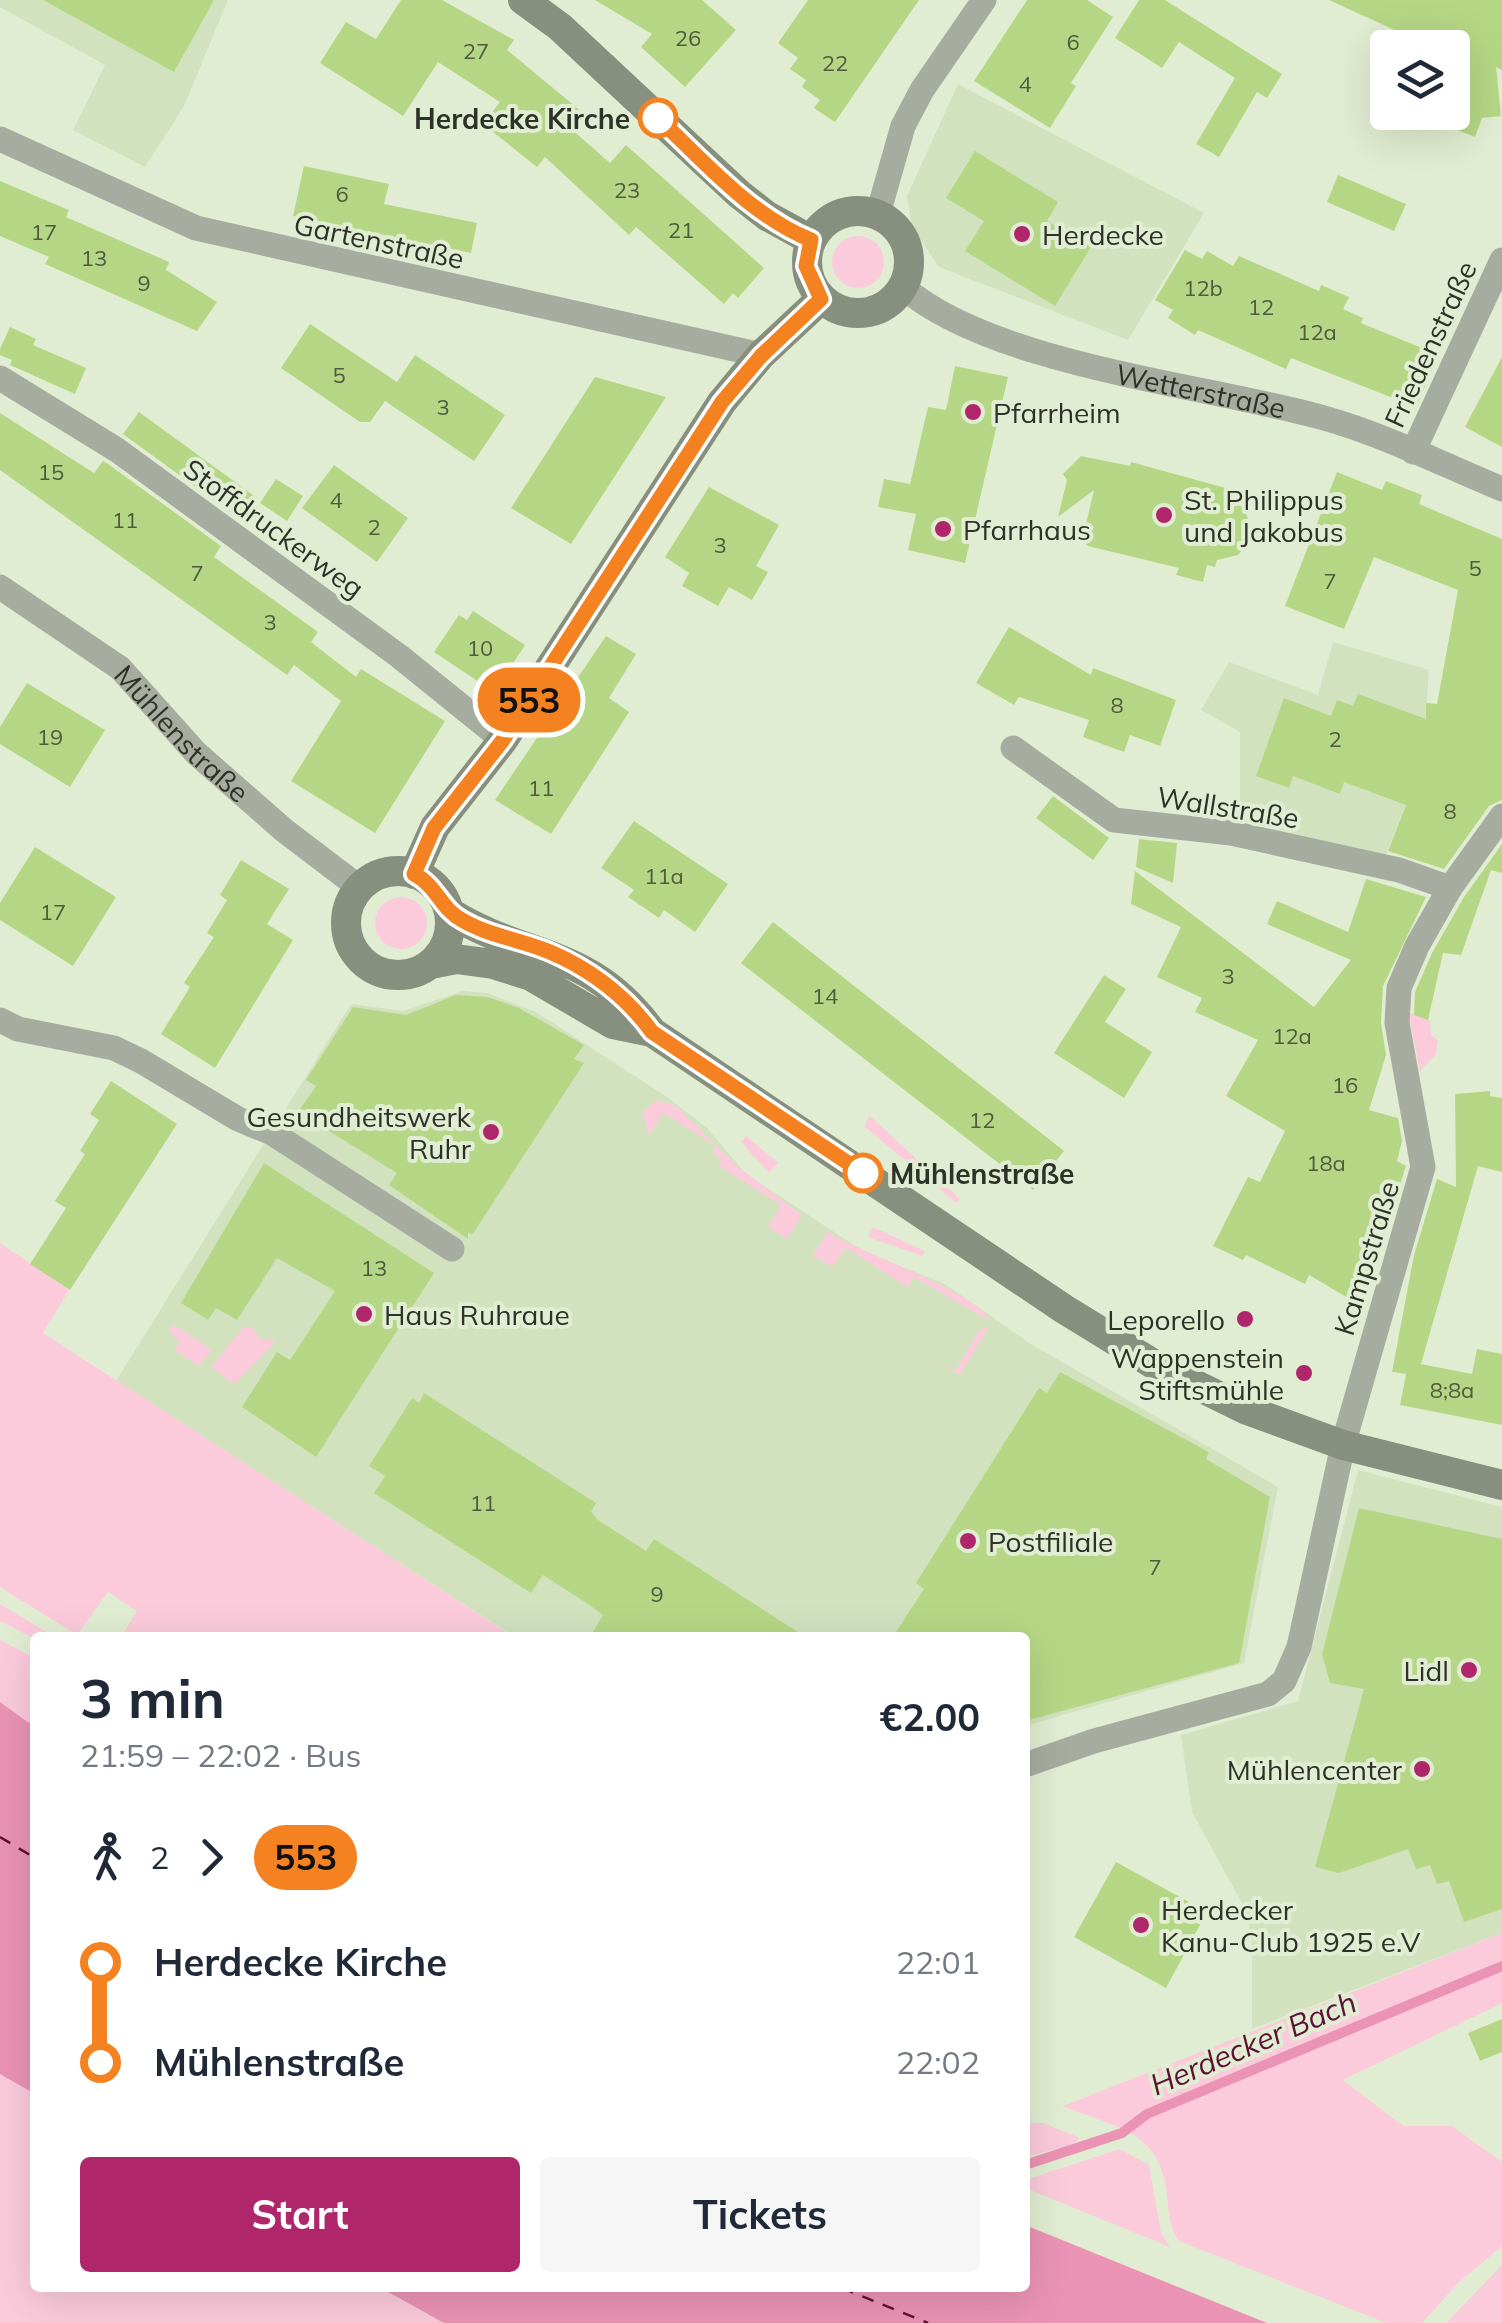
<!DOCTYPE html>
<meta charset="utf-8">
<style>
body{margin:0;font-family:Mulish,sans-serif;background:#f6f6f7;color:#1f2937;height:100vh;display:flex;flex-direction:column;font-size:38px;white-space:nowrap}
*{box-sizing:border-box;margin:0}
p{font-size:32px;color:#747a83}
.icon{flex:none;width:55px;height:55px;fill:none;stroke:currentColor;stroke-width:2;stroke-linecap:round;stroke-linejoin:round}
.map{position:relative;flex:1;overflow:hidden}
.panel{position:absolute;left:30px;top:1632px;width:1000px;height:660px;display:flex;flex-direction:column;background:#fff;border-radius:10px;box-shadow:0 10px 40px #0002}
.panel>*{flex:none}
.badge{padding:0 20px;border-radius:32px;font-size:35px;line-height:65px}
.controls{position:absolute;left:1370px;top:30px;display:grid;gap:20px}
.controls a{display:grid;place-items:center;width:100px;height:100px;border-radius:10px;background:#fff;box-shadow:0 10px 40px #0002;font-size:50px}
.map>.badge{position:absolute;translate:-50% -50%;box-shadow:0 0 0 5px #fff}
.legs{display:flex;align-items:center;gap:15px;height:110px;padding:0 50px;font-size:32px}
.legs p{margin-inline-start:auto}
.summary{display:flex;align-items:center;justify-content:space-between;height:170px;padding:0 50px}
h1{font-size:55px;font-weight:700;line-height:75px}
.cta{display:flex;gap:20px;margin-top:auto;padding:20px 50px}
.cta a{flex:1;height:115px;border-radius:10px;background:#af276a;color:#fff;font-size:40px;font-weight:700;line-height:115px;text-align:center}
.cta a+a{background:#f6f6f7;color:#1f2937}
ul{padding:0 50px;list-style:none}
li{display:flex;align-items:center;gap:35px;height:100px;font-size:38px}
li i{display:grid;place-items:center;width:15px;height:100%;margin:0 12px;background:currentColor}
li i::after{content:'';width:25px;height:25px;margin:-12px;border:8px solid;border-radius:50%;background:#fff}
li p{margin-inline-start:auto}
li:first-child i{background:linear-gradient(#0000 50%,currentColor 0)}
li:last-child i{background:linear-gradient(currentColor 50%,#0000 0)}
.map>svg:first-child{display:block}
</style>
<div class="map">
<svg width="1502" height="2323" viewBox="0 0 1502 2323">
<rect width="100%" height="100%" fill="#e1edd2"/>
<path fill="#d2e2bf" d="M0,0H228L184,106L145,167L73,130L105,65L0,7Z
M958,84L1204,213L1128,340L939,267L912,227L907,196Z
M1333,642L1429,670L1423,760L1385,857L1246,821L1240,800V732L1201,710L1229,662L1318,695Z
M463,991L487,993L536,1012L667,1097L707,1128L746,1174L863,1251L945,1284L1031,1344L1278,1487L1244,1663L1025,1726V1638L515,1637L116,1381L351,1004L403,1011Z
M1358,1470L1502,1507V1933L1252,2029V1943L1245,1909L1192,1812L1181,1735L1298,1701Z"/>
<path fill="#fbcbdb" d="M832 262a26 26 0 1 1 52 0a26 26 0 1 1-52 0Z
M375 923a26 26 0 1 1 52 0a26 26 0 1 1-52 0Z
M1408,1012L1430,1021L1431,1035L1438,1040L1436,1054L1420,1071Z
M656,1100L675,1105L738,1167L802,1215L787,1239L768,1227L781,1205L719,1166L722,1159L713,1153L716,1146L664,1113L649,1135L642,1113Z
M870,1116L960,1199L956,1203L864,1126Z
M746,1136L778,1163L769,1173L741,1142Z
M873,1227L925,1251L922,1256L868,1237Z
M828,1232C862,1254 976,1291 990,1321L914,1277L908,1287L846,1248L832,1267L813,1255Z
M0,1243L69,1290L43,1333L508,1633L505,1637H121L137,1611L108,1592L77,1635L0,1587Z
M173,1324L212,1350L199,1366L174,1350L179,1342L169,1330Z
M990,1325L960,1375L920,1354L955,1371L979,1331Z
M252,1327L260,1339L276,1341L234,1384L211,1367L243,1328Z
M0,1604L55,1637L35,1639L0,1621Z
M0,1640L35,1658V1716L29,1724L0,1702Z
M1502,1933V2003L1343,2080L1403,2126H1452L1502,2162V2246L1459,2282L1422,2323H1386L1179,2241C1168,2226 1169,2206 1166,2188C1158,2129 1112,2127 1063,2106Z
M0,2042L35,2061V2288H461L534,2323H0Z
M1025,2123H1043L1080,2138L1072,2145L1025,2157Z
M1120,2149L1149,2165L1161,2233L1170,2247L1025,2188V2180Z
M1502,2265V2323H1448L1450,2319Z"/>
<path fill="#eb93b4" d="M0,1702L29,1723L35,1716V2094L0,2074Z
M1025,2225L1267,2323H444L381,2288H1025Z"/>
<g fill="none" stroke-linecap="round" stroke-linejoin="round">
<path stroke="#eb93b4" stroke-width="10" d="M1025,2165L1122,2133L1147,2114L1502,1966"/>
<path stroke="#5e1037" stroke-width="2.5" stroke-dasharray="12 10" stroke-linecap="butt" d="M0,1837L35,1858
M842,2288L928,2323"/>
</g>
<path fill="#b5d785" d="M43,0H214L174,72Z
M401,0H442L514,40L507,50L582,112L569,127L610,163L626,145L764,268L738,298L733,293L724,304L636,227L629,235L545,157L537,167L483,124L500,102L438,62L403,116L320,63L346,22L376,39Z
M595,0H702L736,30L685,87L641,47L652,34Z
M808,0H919L835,122L814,108L820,100L802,87L806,80L790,69L798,58L778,43Z
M1027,0H1087L1113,17L1071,83L1076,86L1050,128L974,81Z
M1139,0H1165L1282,74L1267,98L1257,92L1219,157L1196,144L1235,78L1179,42L1162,68L1115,38Z
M1329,0H1502V70L1496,67L1501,116L1482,118L1475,137L1452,128V48H1434Z
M975,151L1058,202L1047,221L1091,247L1055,306L965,251L984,221L946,198Z
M304,166L389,184L384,204L477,223L471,253L293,216Z
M1338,175L1406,204L1394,231L1327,202Z
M0,181L69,210L66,217L169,262L166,270L217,302L197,331L45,264L49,257L0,236Z
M1185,250L1202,259L1207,251L1233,266L1239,256L1319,291L1321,285L1349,297L1343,309L1363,318L1361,323L1439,355L1416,407L1291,358L1286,369L1198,330L1195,335L1168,318L1173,310L1155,300Z
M310,324L397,382L415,355L505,415L474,461L385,401L370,422H360L281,368Z
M10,327L36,339L33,345L86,368L75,394L10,365L12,360L0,355V349Z
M1502,357V447L1465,427Z
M955,366L1008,377L965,563L908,550L916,514L878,507L884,479L910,484L928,407L946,410Z
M595,377L666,397L571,544L511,508Z
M139,412L257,498L241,520L123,434Z
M0,413L94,473L103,461L108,464L221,546L214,557L318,632L311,642L356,677L361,669L445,721L375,833L291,781L341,701L294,665L287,675L0,470Z
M1081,456L1130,466L1131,462L1229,489L1226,502L1245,507L1252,538L1238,555L1217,560L1215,567L1207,565L1203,582L1176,575L1179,568L1088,546L1082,541L1094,490L1058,517L1067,480L1063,474Z
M334,465L408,518L377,562L302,508Z
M1337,472L1382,490L1386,481L1422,495L1419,504L1502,539V800L1489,806L1444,869L1388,851L1406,805L1344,782L1340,794L1293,776L1289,788L1256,776L1284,698L1331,716L1337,700L1353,706L1358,694L1426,719V703L1437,704L1458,590L1374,557L1344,629L1285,606Z
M276,479L303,496L287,521L260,503Z
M709,487L779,525L756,566L768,572L752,600L729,587L718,606L682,586L689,573L665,557Z
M473,611L525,645L494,692L434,652L459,615L467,620Z
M1009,627L1091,675L1093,668L1176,700L1160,746L1130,735L1124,752L1083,737L1089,720L1019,697L1014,705L976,683Z
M606,636L636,654L609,698L629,712L551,834L495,800Z
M27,683L105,730L70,787L0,744V727Z
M1053,796L1109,838L1093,860L1036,818Z
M634,821L728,884L695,932L664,910L659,918L628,897L634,890L601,868Z
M1139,839L1177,843L1173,883L1136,867Z
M1502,844V873L1491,870L1461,955L1443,953L1428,1020L1414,1015L1415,992L1432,953L1464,897Z
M35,847L116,897L73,966L0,920V903Z
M241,860L289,889L267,924L293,940L215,1068L161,1034L190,987L184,983L214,937L207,933L227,900L220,895Z
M1135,871L1314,1007L1351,960L1267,924L1277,901L1348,932L1366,879L1426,897L1383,986L1381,1023L1386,1055L1369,1110L1398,1118L1402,1141L1397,1161L1406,1166L1360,1305L1309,1275L1305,1284L1246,1255L1243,1260L1213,1246L1248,1177L1260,1182L1285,1131L1226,1096L1258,1040L1195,1012L1202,998L1157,977L1181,927L1131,904Z
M773,922L1064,1151L1033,1190L741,963Z
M1104,975L1126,989L1105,1022L1152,1052L1124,1098L1054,1053Z
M456,995L488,997L519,1008L584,1045L574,1059L584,1063L472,1235L468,1232V1239L389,1185L397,1173L298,1112L316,1086L306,1080L353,1007L406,1015Z
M111,1081L177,1124L70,1290L30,1264L66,1208L55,1201L85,1154L80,1151L99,1120L90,1114Z
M1490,1091V1096L1502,1098V1172L1478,1166L1421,1364L1472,1374L1477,1349L1502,1354V1425L1400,1405L1406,1374L1392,1372L1414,1255L1437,1179L1456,1187L1455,1094Z
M264,1163L434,1273L316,1457L242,1407L277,1352L290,1360L335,1291L277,1258L237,1320L216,1308L208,1320L181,1303Z
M1060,1372L1209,1452L1206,1459L1270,1497L1239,1663L1025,1721V1638H892L924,1589L916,1583L1039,1388L1047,1393Z
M424,1393L596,1503L591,1512L598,1520L646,1551L654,1539L807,1638H589L603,1615L591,1606L543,1575L531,1593L374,1493L385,1476L369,1466L412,1398L419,1403Z
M1359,1508L1502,1539V1909L1464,1922L1449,1881L1437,1884L1430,1865L1416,1869L1408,1849L1339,1873L1315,1867L1364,1689L1330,1683L1322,1654Z
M1116,1862L1207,1912L1166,1988L1074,1937Z
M1502,2019V2052L1480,2061L1468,2033Z"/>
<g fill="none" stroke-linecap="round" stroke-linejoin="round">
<g stroke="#a7aca0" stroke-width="25">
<path d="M0,139L196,228L761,355"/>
<path d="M878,214L903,126L922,90L984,0"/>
<path id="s1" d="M903,287C993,365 1207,385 1324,418C1385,435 1444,465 1502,489"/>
<path d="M0,378L117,450L399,656L503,740"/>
<path d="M1413,452L1502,260"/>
<path id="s2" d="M0,587L120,668L196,753L285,831L360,888"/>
<path d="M1013,748L1114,820L1231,833L1399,870L1450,888"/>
<path d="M0,1020L18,1029L114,1048L141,1061L238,1119L272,1133L452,1249"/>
<path d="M1025,1765L1094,1741L1268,1694L1284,1681L1299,1647L1343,1445L1423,1167L1397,1023L1399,988L1417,946L1450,888L1502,816"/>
</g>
<path stroke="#878f7e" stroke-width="30" d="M523,0L560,27L739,194L767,216L811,240
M807 262a51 51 0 1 1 102 0a51 51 0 1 1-102 0Z
M346 923a52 52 0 1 1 104 0a52 52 0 1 1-104 0Z
M414,874L435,827L503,740L722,402L761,355L821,299
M449,912C527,961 589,946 652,1032L1064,1309L1155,1365L1247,1410L1343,1445L1502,1485
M431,964L456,959L493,964L531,976L613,1024L652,1032"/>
</g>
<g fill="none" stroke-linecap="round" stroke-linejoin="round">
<defs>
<path id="line-1" d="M658,118C705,162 750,215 811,240L806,266L821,299L761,356L722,402L503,740L434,828L414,874C437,886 441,909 462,920C489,936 522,940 550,952C592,970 625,995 652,1032L863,1173"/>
</defs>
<use href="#line-1" stroke="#fff" stroke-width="22"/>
<use href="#line-1" stroke="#f58220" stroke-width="15"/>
</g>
<g fill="#fff" stroke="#f58220" stroke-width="5">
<circle cx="658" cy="118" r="18"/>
<circle cx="863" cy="1173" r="18"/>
</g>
<g fill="#af276a" stroke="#e1edd2" stroke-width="4">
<circle cx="1022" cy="234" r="10"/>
<circle cx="973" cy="412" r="10"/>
<circle cx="1164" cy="515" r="10"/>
<circle cx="943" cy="529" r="10"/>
<circle cx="491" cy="1132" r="10"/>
<circle cx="364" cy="1314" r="10"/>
<circle cx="1245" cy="1319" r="10"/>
<circle cx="1304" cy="1373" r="10"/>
<circle cx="968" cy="1541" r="10"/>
<circle cx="1469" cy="1670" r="10"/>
<circle cx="1422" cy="1769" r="10"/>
<circle cx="1141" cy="1925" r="10"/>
</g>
<g text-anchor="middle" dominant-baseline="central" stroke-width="8" stroke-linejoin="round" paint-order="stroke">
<g font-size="22" fill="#4f5a3e">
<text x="688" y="38">26</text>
<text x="1073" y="42">6</text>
<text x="476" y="51">27</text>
<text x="835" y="63">22</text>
<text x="1025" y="84">4</text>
<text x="627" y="190">23</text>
<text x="342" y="194">6</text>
<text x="681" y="230">21</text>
<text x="44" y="232">17</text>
<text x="94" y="258">13</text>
<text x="144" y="283">9</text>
<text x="1203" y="288">12b</text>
<text x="1261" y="307">12</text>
<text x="1317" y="332">12a</text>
<text x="339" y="375">5</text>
<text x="443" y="407">3</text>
<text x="51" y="472">15</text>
<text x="336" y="500">4</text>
<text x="125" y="520">11</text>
<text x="374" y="527">2</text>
<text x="720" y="545">3</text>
<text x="1475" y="568">5</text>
<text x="197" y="573">7</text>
<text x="1330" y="581">7</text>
<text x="270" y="622">3</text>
<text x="480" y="648">10</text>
<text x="1117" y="705">8</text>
<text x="50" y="737">19</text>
<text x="1335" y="739">2</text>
<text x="541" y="788">11</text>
<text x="1450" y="811">8</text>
<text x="664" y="876">11a</text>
<text x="53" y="912">17</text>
<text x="1228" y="976">3</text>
<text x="825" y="996">14</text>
<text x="1292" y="1036">12a</text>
<text x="1345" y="1085">16</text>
<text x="982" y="1120">12</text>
<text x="1326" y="1163">18a</text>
<text x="374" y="1268">13</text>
<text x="1452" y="1390">8;8a</text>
<text x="483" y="1503">11</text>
<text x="1155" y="1567">7</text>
<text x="657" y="1594">9</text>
</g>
<g font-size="28" font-weight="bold" fill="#2d3127" stroke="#e1edd2" text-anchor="end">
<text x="630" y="118">Herdecke Kirche</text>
<text x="890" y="1173" text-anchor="start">Mühlenstraße</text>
</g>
<g font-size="28" fill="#2d3127" stroke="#e1edd2" text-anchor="start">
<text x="1042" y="234">Herdecke</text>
<text x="993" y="412">Pfarrheim</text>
<text x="1184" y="499">St. Philippus<tspan x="1184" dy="32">und Jakobus</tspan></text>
<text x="963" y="529">Pfarrhaus</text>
<text x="471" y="1116" text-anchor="end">Gesundheitswerk<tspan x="471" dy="32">Ruhr</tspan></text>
<text x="384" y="1314">Haus Ruhraue</text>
<text x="1225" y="1319" text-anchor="end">Leporello</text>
<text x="1284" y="1357" text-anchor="end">Wappenstein<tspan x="1284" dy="32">Stiftsmühle</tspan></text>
<text x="988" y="1541">Postfiliale</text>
<text x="1449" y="1670" text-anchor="end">Lidl</text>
<text x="1402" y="1769" text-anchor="end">Mühlencenter</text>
<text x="1161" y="1909">Herdecker<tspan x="1161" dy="32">Kanu-Club 1925 e.V</tspan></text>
</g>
<g font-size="28" fill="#2d3127" stroke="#e1edd2">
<text transform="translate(379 241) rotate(12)">Gartenstraße</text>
<text transform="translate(1430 344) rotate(-65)">Friedenstraße</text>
<text stroke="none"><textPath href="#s1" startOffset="318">Wetterstraße</textPath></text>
<text transform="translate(274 528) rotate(36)">Stoffdruckerweg</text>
<text stroke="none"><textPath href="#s2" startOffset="235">Mühlenstraße</textPath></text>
<text transform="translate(1228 807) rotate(9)">Wallstraße</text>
<text transform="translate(1366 1258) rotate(-73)">Kampstraße</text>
</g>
<g font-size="30" font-style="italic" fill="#5e1037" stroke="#e1edd2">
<text transform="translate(1253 2043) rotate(-23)">Herdecker Bach</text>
</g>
</g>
</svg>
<div class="controls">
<a><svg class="icon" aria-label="layers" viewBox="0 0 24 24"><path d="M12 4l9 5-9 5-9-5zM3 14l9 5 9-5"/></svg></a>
</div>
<b class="badge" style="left:529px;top:700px;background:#f58220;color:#111">553</b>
<section class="panel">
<div class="summary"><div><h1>3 min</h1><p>21:59 – 22:02 · Bus</p></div><b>€2.00</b></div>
<div class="legs"><svg class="icon" aria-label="walk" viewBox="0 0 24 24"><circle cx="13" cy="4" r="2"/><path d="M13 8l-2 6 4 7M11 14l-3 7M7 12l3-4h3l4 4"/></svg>2<svg class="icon" aria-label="forward" viewBox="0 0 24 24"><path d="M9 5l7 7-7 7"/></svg><b class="badge" style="background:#f58220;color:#111">553</b></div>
<ul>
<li><i style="color:#f58220"></i><b>Herdecke Kirche</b><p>22:01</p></li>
<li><i style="color:#f58220"></i><b>Mühlenstraße</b><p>22:02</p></li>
</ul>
<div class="cta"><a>Start</a><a>Tickets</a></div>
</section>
</div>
